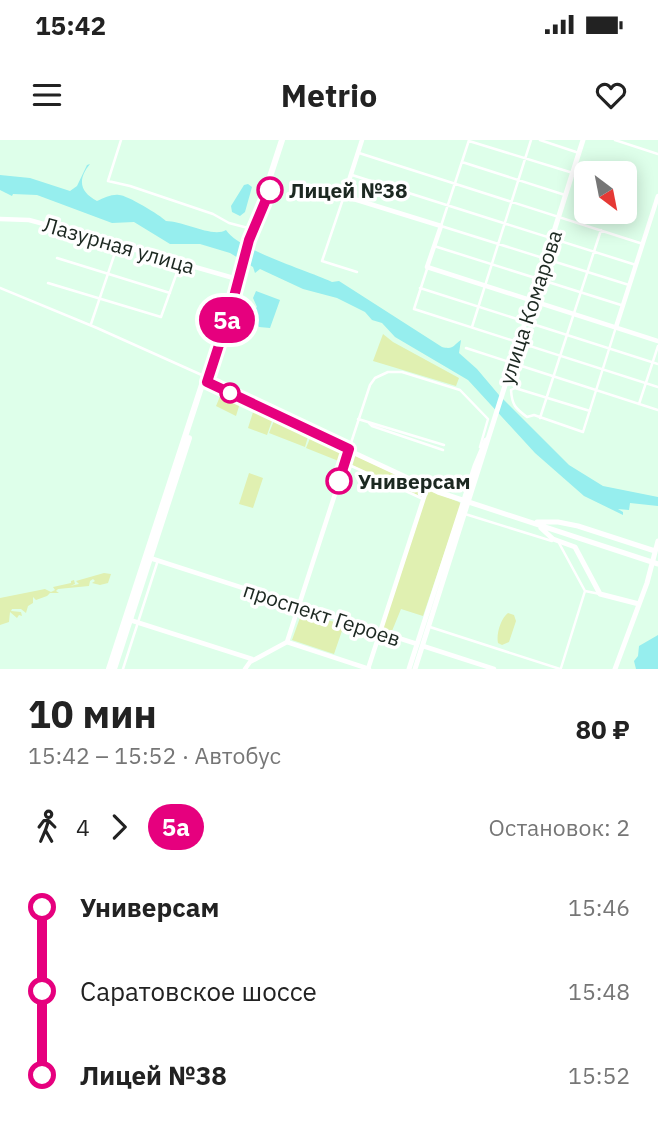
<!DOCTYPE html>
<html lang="ru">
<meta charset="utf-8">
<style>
body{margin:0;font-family:"IBM Plex Sans",sans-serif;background:#f2f2f2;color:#222;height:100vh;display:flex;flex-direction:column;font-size:26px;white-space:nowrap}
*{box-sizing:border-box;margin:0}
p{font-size:23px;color:#767676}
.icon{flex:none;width:38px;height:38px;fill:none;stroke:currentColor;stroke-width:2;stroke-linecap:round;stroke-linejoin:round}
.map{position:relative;height:529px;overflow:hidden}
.details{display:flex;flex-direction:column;background:#fff;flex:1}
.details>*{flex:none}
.badge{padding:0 14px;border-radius:23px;font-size:24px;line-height:46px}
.needle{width:46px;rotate:148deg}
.controls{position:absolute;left:574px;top:21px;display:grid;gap:14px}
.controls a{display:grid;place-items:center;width:63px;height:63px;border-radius:10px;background:#fff;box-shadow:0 4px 18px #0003;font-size:35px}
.map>.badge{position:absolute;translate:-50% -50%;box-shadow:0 0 0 4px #fff}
.legs{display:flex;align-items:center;gap:10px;height:77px;padding:0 28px;font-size:23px}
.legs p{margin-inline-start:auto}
.head{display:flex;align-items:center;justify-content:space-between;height:119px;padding:0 28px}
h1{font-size:38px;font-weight:700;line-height:52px}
ul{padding:0 28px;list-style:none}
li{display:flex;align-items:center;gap:24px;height:84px;font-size:26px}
li i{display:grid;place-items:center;width:10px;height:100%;margin:0 9px;background:currentColor}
li i::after{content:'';width:18px;height:18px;margin:-9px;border:5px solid;border-radius:50%;background:#fff}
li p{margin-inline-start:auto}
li:first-child i{background:linear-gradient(#0000 50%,currentColor 0)}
li:last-child i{background:linear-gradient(currentColor 50%,#0000 0)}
.status{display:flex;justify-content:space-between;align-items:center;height:49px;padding:0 35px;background:#fff;direction:ltr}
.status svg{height:19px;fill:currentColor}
header{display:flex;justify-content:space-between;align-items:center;height:91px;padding:0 28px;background:#fff;font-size:32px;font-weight:700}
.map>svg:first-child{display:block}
</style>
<div class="status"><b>15:42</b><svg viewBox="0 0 49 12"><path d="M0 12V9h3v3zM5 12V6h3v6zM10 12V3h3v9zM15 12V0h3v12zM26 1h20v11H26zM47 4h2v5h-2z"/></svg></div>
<header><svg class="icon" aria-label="menu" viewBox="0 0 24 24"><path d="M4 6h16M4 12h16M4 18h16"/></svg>Metrio<svg class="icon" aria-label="heart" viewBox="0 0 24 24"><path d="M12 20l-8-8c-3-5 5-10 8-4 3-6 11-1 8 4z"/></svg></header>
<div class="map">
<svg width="658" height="529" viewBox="0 0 658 529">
<rect width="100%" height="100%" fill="#deffea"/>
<path fill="#e0f0b1" d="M383,194L393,202L459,238L456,246L373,221Z
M221,254L228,259L229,257L240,263L236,276L216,266Z
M254,269L273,278L267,295L248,288Z
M275,278L309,293L305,307L269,293Z
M311,296L344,311L341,322L306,308Z
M352,314L424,348L422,357L347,323Z
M249,333L263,338L253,368L239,364Z
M428,350L459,362L461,364L423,476L401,469L392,491L382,488Z
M104,433L111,434L108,443L100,445L92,443L95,441L93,439L90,441L89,446L58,449L56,451L59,453H50L47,456L36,460L33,457V463L28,466L26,473L21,469H12L11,471L21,472L22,476L19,475L17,478L10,472L9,482L0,485V458L45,449L51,452L55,450L53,447L71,443V441L74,440L75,444L70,446L79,444L76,441Z
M302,472L344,485L334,514L292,500Z
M508,473L514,475L516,481L509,502L502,505L498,503C496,494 501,478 508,473Z"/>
<path fill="#96eeee" d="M90,24C77,40 80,52 97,61C104,58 112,54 119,55C127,55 160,75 166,81C183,81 213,98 226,90C240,111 307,130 332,142L339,141L442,207C454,210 453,205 461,200L459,213L477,229L499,255L569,325L603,346L658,357V366L630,363L629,370L618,369L623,372V375L584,356L535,313L468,240L395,197L382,183L372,180L365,172L337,158L303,149L260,129L255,133L253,127L230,113L200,104H170L134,82L112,83L37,55L13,54L12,56L0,50V35L30,38L70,51L77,46L87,25Z
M248,44L252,47L245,72L240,76L232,72L231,66L244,45Z
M256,151L280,160L270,188L259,187L251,173L257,167L253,158Z
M658,495V529H636L634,521L638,516L639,506Z"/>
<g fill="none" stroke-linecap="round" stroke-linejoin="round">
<path stroke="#fff" stroke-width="2.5" d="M121,0L108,41L130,46L213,74L229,83L252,89
M469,0L441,86L629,145
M540,0L579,13
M615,0L658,14
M469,1L573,33
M359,13L643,104
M462,22L565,55
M352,35L636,125
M344,56L322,121L357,132
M434,106L621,165
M57,118L170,153
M427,129L414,169L658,247
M48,143L161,177L180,124
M0,148L97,188L204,236
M420,148L658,224
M91,184L118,104
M472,187L531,0
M466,208L658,270
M639,264L658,206
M590,271L515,248L511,250C512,265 515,268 527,277L534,275L583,292L616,187
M540,278L601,90
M358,279L444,305
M369,283L372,286L443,310
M349,309L370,245L375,238L388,232H402L460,250L488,279L480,307
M345,323L423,359
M465,374L552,401
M559,403L585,451L600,454
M430,487L560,529
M561,528L585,451
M123,529L158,420"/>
<path stroke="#fff" stroke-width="4.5" d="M362,0L344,56L441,86L427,127L658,201
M0,79L29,80L66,90L237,139
M616,187L658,56
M150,418L417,504
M130,480L252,519
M287,502L369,529
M423,506L494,529
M245,529L250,522L287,502L349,311
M368,529L427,348"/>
<path stroke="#fff" stroke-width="5" d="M206,244L438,352L658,424
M537,382H558L578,386L655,411
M541,388L553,399L575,407L600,454L639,464
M409,529L475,326L486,300
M415,529L583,0
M615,529L647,443L658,401"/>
<path stroke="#fff" stroke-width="6" d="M109,529L282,0
M114,529L189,298"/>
</g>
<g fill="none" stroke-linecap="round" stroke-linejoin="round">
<defs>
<path id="line-1" d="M270,50L249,100L231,168L207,242L349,309L339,341"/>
</defs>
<use href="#line-1" stroke="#fff" stroke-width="16"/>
<use href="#line-1" stroke="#e6007e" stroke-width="10"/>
</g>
<g fill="#fff" stroke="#e6007e" stroke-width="3.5">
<circle cx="270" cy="50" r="12"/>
<circle cx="230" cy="253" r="9"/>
<circle cx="339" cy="341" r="12"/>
</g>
<g text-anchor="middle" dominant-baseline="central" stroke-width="7" stroke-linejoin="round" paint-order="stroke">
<g font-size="21" font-weight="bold" fill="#1c2821" stroke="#fff" text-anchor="start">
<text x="289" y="50">Лицей №38</text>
<text x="358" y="341">Универсам</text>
</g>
<g font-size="21" fill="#1c2821" stroke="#fff">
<text transform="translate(119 105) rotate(16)">Лазурная улица</text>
<text transform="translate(530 167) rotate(-72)">улица Комарова</text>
<text transform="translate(322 474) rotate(18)">проспект Героев</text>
</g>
</g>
</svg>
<div class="controls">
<a><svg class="needle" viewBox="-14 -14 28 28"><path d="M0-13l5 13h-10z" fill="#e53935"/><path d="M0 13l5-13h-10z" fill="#767676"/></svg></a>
</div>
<b class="badge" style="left:227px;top:180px;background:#e6007e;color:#fff">5а</b>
</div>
<section class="details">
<div class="head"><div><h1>10 мин</h1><p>15:42 – 15:52 · Автобус</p></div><b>80 ₽</b></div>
<div class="legs"><svg class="icon" aria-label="walk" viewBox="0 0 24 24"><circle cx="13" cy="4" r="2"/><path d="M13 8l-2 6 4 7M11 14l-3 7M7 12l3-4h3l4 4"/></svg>4<svg class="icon" aria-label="forward" viewBox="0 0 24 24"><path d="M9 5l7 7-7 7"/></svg><b class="badge" style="background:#e6007e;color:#fff">5а</b><p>Остановок: 2</p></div>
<ul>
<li><i style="color:#e6007e"></i><b>Универсам</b><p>15:46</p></li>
<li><i style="color:#e6007e"></i><span>Саратовское шоссе</span><p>15:48</p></li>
<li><i style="color:#e6007e"></i><b>Лицей №38</b><p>15:52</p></li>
</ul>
</section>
